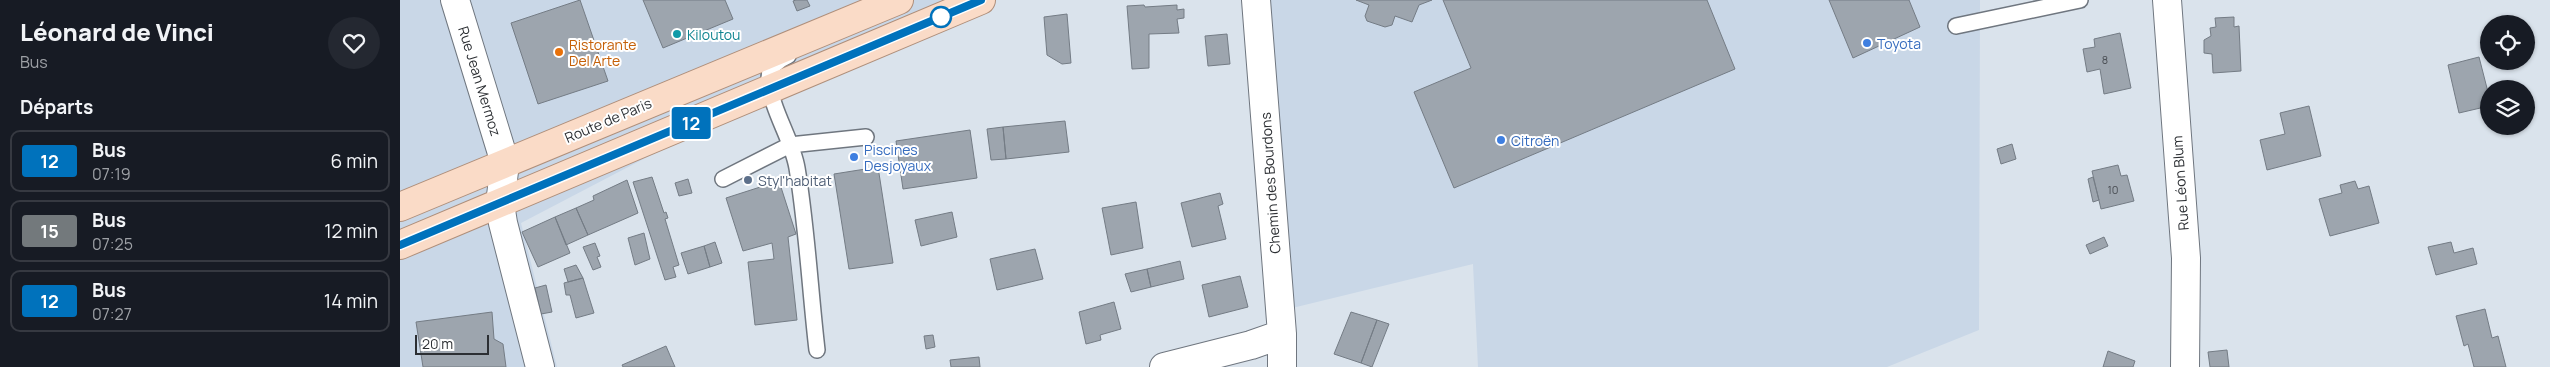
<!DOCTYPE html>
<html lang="fr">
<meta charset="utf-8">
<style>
body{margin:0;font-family:Manrope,sans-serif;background:#242831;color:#f1f3f6;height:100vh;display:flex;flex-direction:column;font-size:19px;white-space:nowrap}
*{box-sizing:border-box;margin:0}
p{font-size:16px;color:#9ea1a6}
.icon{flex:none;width:28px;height:28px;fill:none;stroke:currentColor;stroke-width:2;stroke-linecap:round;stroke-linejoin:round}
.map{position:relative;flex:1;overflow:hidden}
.side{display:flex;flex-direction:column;background:#171b24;width:400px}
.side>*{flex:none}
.badge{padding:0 10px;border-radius:4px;font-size:18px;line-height:32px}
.tools{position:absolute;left:2080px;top:15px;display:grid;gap:10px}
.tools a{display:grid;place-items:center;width:55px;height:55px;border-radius:50%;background:#171b24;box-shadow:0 1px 4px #0004;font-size:25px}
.scale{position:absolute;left:15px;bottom:12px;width:74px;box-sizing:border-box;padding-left:5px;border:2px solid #2c2f33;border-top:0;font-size:14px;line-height:18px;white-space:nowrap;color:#2c2f33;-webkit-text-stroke:4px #fff;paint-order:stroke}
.map>.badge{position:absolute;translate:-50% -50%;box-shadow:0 0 0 2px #fff}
h2{padding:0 20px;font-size:19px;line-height:45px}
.round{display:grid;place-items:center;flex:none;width:52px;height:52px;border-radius:26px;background:#242831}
.head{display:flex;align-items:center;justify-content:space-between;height:85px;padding:0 20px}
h1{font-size:24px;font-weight:800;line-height:38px}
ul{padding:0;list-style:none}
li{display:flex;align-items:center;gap:15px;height:62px;margin:0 10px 8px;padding:0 10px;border:2px solid #363941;border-radius:10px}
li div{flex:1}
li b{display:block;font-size:19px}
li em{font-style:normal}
li .badge{min-width:55px;font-weight:700;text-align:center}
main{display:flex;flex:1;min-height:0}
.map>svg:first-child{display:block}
</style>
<main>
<section class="side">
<div class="head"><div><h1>Léonard de Vinci</h1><p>Bus</p></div><a class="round"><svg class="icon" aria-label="heart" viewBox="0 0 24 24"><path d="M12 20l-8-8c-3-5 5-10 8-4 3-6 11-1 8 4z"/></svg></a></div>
<h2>Départs</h2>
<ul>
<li><span class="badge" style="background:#0072bc;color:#fff">12</span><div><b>Bus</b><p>07:19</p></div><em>6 min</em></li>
<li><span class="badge" style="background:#73797c;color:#fff">15</span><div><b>Bus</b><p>07:25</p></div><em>12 min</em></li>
<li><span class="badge" style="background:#0072bc;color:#fff">12</span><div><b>Bus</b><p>07:27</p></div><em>14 min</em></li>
</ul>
</section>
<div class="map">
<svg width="2150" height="367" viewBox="0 0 2150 367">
<rect width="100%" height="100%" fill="#dae3ec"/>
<path fill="#c9d7e7" d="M0,0H548L121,223L157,367H0Z
M843,0H1580L1579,330L1487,367H1078L1073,264L884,310Z"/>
<path fill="#9da5ae" stroke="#747c85" d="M180,0L208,81L138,104L111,23Z
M243,0H325L333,19L263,48Z
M396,0H407L410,6L397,11L393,1Z
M956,0H1032L1019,5L1012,22L995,16L992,25L985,27L967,21L965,16L969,5Z
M1043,0H1307L1335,69L1054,188L1014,92L1071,68Z
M1429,0H1509L1520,27L1453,58Z
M744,5L745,7L777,5V10L784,9V18L777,19L779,33L749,34V68L732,69L727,6Z
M667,14L671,63L662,64L647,55L644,17Z
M1834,17V27L1839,26L1841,71L1813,73L1812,54L1804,53V40L1811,36L1810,28L1816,27L1815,18Z
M1720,33L1731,88L1704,94L1700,69L1687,72L1683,49L1695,47L1694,39Z
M827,34L830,64L808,66L805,36Z
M2079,57L2089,96V106L2059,113L2048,65Z
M1909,106L1921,156L1867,170L1860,140L1885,134L1880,113Z
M665,121L669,152L606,159L603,127Z
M603,127L606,159L591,160L587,129Z
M570,130L577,178L503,189L496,141Z
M1612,144L1616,159L1601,164L1597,149Z
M1718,165L1721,176L1727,175L1734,201L1701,209L1692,171Z
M478,167L493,263L449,269L434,174Z
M252,177L264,213L266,212L268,218L265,219L279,265L273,267L276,277L265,280L233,182Z
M1693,177L1699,200L1693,202L1688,179Z
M288,179L292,193L279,196L275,183Z
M227,180L238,213L188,235L176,208L194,200L193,196Z
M379,181L396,234L388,237L397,320L355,325L348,262L374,259L372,243L343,251L326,198Z
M1955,181L1958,189L1969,186L1979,223L1930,236L1919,199L1942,193L1940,185Z
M820,193L823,204L818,206L826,239L792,247L781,203Z
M736,202L743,248L711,255L702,208Z
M176,208L188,235L166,245L155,217Z
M552,212L557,237L521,246L515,220Z
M155,217L170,253L138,267L122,232Z
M244,233L250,259L235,265L228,238Z
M1704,237L1708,246L1690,254L1686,245Z
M315,242L322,263L310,267L304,246Z
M2051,242L2054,253L2073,248L2077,264L2036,275L2028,247Z
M195,243L200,256L197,257L201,267L193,270L183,247Z
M304,246L310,267L288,274L281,253Z
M635,249L643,279L597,290L590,259Z
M780,261L784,279L751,287L747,269Z
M176,265L183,278L168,282L164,269Z
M747,269L751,287L731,292L725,274Z
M840,276L848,307L809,317L802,285Z
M183,278L194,313L176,318L170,295H166L164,283Z
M146,285L152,312L141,314L135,288Z
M714,302L721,329L700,335L701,340L686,344L679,312Z
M2085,309L2092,338L2098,336L2106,367H2074L2068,344L2064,346L2056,316Z
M92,312L94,339L103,344L106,367H23L16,322Z
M951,312L977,320L961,363L934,354Z
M977,320L989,324L972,367L961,363Z
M533,335L535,347L526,349L524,336Z
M266,346L275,367H223L222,365Z
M1827,350L1829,367H1810L1808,352Z
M1708,351L1735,361L1733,367H1703Z
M579,357L580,367H551L550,360Z"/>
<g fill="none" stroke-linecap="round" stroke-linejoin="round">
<defs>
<path id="service" d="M1556,26L1680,0
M388,56C379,60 369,66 369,78C370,109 392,138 397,168C407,228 410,290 417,350
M323,179L390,145L466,137"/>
<path id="minor" d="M55,0L105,163L100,204L103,223L140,367
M856,0L882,334V367
M1767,0L1786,258L1785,367
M764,367L851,345L882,334"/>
<path id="primary" d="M0,207L499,0
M0,245L581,0"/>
</defs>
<use href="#service" stroke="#6f767f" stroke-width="18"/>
<use href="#minor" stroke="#6f767f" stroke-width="30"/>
<use href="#primary" stroke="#af8f7b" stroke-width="30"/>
<use href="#service" stroke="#fff" stroke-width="15"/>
<use href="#minor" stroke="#fff" stroke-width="28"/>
<use href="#primary" stroke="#fadbc7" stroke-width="28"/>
</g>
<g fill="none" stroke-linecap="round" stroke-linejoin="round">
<defs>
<path id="line" d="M0,245L581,0"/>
</defs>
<use href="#line" stroke="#fff" stroke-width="11"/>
<use href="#line" stroke="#0072bc" stroke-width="8"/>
</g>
<circle fill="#fff" stroke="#0072bc" stroke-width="2.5" cx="541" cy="17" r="10"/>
<circle fill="#0f9aa8" stroke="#fff" stroke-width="2" cx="277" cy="34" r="5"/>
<g fill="#3f7fe0" stroke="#fff" stroke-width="2">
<circle cx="1467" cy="43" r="5"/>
<circle cx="1101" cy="140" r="5"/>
<circle cx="454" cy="157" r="5"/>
</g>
<circle fill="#e8710a" stroke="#fff" stroke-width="2" cx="159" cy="52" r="5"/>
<circle fill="#5c6f8a" stroke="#fff" stroke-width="2" cx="348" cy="180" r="5"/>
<g text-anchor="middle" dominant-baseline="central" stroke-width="4" stroke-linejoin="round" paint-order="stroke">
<g font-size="11" fill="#484c52">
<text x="1705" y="59">8</text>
<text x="1713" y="189">10</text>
</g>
<g font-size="14" fill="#0d838f" stroke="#fff" text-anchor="start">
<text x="287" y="34">Kiloutou</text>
</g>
<g font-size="14" fill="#366cbe" stroke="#fff" text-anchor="start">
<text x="1477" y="43">Toyota</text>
<text x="1111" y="140">Citroën</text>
<text x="464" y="149">Piscines<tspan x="464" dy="16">Desjoyaux</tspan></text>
</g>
<g font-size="14" fill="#c56008" stroke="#fff" text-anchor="start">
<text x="169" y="44">Ristorante<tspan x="169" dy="16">Del Arte</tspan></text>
</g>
<g font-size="14" fill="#2c2f33" stroke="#fff">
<text transform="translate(80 81) rotate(73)">Rue Jean Mermoz</text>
<text transform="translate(208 120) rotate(-23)">Route de Paris</text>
<text transform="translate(870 183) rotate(-94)">Chemin des Bourdons</text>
<text transform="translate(1780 183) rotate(-94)">Rue Léon Blum</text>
</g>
<g font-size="14" fill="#4e5e75" stroke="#fff" text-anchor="start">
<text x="358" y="180">Styl'habitat</text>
</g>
</g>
</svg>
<div class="tools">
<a><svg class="icon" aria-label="locate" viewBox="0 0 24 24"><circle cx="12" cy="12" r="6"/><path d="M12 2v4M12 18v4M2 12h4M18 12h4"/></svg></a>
<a><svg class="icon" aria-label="layers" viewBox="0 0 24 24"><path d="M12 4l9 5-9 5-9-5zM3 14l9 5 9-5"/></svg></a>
</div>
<div class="scale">20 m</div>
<b class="badge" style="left:291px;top:123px;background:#0072bc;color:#fff">12</b>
</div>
</main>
